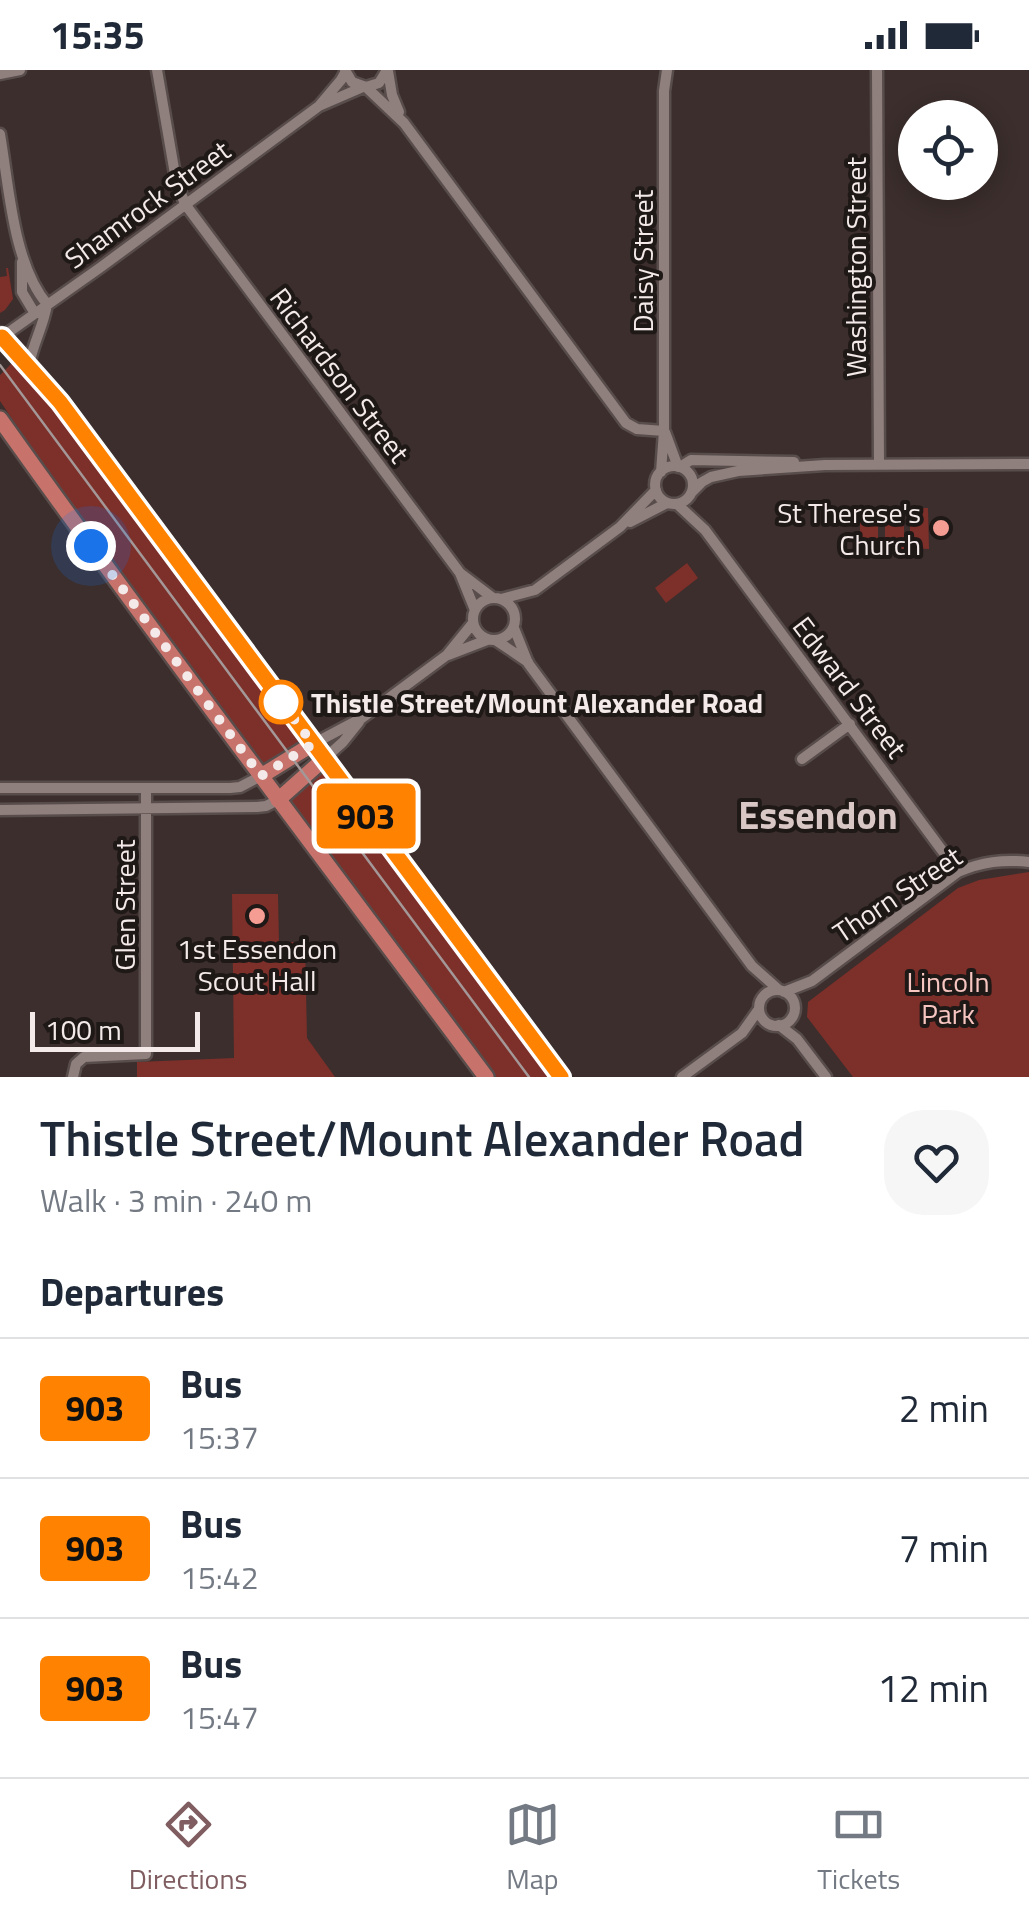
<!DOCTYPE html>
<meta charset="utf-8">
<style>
body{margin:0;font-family:"Titillium Web",sans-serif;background:#f6f6f7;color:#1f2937;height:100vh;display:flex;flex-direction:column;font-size:38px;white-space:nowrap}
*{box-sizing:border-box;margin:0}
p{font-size:32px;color:#747a83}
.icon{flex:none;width:55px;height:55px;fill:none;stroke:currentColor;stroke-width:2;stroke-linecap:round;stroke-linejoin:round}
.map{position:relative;height:1007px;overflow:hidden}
.panel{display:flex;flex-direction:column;background:#fff;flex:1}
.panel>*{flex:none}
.badge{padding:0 20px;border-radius:8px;font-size:35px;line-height:65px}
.controls{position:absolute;left:898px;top:30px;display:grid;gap:20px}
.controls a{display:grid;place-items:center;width:100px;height:100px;border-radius:50%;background:#fff;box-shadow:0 5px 25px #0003;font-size:50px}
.scale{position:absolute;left:30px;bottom:25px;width:170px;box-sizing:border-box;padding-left:10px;border:5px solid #f3eae9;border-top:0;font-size:28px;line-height:35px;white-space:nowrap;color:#f3eae9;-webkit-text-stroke:8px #1e1817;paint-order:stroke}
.you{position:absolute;width:50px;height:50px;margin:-25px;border:8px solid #fff;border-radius:50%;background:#1a73e8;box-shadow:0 0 0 15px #1a73e833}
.map>.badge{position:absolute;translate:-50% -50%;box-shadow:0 0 0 5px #fff}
h2{padding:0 40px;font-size:38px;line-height:90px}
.round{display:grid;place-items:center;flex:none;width:105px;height:105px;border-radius:40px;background:#f6f6f7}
.summary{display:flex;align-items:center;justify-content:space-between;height:170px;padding:0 40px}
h1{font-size:48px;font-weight:600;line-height:75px}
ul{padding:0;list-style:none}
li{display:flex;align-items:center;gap:30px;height:140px;padding:0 40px;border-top:2px solid #e0e1e3}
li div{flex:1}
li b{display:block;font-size:38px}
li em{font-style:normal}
li .badge{min-width:110px;font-weight:700;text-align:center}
.status{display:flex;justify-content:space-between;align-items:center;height:70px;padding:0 50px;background:#fff;direction:ltr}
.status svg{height:28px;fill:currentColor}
.menu{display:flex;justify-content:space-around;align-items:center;height:140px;border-top:2px solid #e0e1e3;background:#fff;font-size:28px;color:#747a83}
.menu a{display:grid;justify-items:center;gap:5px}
.menu .selected{color:#7f5d60}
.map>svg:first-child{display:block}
</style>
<div class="status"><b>15:35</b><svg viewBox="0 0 49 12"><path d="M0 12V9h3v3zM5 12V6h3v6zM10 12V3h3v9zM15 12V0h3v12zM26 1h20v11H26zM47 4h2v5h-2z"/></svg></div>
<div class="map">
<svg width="1029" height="1007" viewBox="0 0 1029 1007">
<rect width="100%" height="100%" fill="#3b2e2c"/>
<path fill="#7d2f2a" d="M6,198H8L13,229L5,240L0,243V207L7,206Z
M14,291L40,317L304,671L263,696L48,409L31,377L0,331V305Z
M860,438H878V478H860Z
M885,438H904V479H885Z
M910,438H928L929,479L910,478Z
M687,493L698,508L666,533L655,518Z
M324,698L553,1007H496L288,730Z
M1029,802V1007H853L807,947L808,932L958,818L979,810Z
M232,824H278L279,872H305L307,968L335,1007H137V992L234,988Z"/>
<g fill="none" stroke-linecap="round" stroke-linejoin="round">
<defs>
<path id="minor" d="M157,0L176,110L185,134L460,503L475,540
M345,0L352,12L366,17L379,13L387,0
M877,0L879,394
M388,1L392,25L399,42
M0,4L20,0
M366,17L404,53L626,353L637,359L664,361
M319,36L341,10L346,1
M0,64C9,116 13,194 47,234
M22,192V222L34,242
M2,267L101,197L319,36L363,17
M29,295C33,273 44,255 47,234
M665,362L678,397
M655 415a19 19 0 1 1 38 0a19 19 0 1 1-38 0Z
M680,397L691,390L794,392
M661,402L664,361V21L667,0
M692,422L702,412L711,407L738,401L825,395L1029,394
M677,434L705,460L958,802
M630,452L667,433
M460,503L493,528
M473 549a21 21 0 1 1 42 0a21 21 0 1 1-42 0Z
M501,529L535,520L620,457L656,420
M514,558L528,593L752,896L779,920
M497,571L528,592
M448,585L487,570
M313,674L362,648L447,585L473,553
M324,689L343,672L359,652
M802,689L850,654
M0,718H230L240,717L261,706
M0,740L257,737L266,736L278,730
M759 938a18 18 0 1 1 36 0a18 18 0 1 1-36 0Z
M784,922L812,911L958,802C982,792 1003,789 1029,792
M779,955L797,969L826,1007
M73,1007L76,994L84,987L146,984V718
M682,1007L742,963L759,939"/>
<path id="primary" d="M0,265L29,295L60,331L561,1007
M0,349C158,571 323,788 486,1007
M261,706L313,674
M278,730L324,689"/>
</defs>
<use href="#minor" stroke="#584d4b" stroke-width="15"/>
<use href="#primary" stroke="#584d4b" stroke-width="20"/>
<use href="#minor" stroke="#8f7f7d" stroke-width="10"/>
<use href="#primary" stroke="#c7736c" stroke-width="15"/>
<path stroke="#a39897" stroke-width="2.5" d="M0,295L529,1007"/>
</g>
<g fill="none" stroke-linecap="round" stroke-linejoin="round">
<defs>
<path id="line" d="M0,269L2,267L60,332L561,1007"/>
</defs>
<use href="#line" stroke="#fff" stroke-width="22"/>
<use href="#line" stroke="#ff8200" stroke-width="15"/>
<path stroke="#f3eae9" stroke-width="10" stroke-dasharray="0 18" d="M91,476L261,706L313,674L281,632"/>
</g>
<g fill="#f59c93" stroke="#1e1817" stroke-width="4">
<circle cx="941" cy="458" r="10"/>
<circle cx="257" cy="846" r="10"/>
</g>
<circle fill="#fff" stroke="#ff8200" stroke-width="5" cx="281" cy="632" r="20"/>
<g text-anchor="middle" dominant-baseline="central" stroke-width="8" stroke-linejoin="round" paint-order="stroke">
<g font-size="28" fill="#f3eae9" stroke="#1e1817">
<text transform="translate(147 134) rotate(-36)">Shamrock Street</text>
<text transform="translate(642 191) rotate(-90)">Daisy Street</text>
<text transform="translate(855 197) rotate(-90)">Washington Street</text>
<text transform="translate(340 305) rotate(53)">Richardson Street</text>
<text transform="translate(850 617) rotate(53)">Edward Street</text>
<text transform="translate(897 824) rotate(-34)">Thorn Street</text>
<text transform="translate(124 835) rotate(-90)">Glen Street</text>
</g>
<g font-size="28" fill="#f3eae9" stroke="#1e1817" text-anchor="end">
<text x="921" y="442">St Therese's<tspan x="921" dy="32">Church</tspan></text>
<text x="257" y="878" text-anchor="middle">1st Essendon<tspan x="257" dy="32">Scout Hall</tspan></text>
</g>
<g font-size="28" font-weight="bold" fill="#f3eae9" stroke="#1e1817" text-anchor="start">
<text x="311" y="632">Thistle Street/Mount Alexander Road</text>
</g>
<g font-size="28" fill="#f8c6c0" stroke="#1e1817">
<text x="948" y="911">Lincoln<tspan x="948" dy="32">Park</tspan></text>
</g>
<g font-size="38" font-weight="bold" fill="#d9c7c5" stroke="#1e1817">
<text x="818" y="745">Essendon</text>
</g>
</g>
</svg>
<div class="controls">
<a><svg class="icon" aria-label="locate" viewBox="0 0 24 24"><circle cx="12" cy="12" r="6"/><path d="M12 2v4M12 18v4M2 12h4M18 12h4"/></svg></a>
</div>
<div class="scale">100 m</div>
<div class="you" style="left:91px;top:476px"></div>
<b class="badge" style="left:366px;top:746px;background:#ff8200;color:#111">903</b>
</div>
<section class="panel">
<div class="summary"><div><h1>Thistle Street/Mount Alexander Road</h1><p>Walk · 3 min · 240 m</p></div><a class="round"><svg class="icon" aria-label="heart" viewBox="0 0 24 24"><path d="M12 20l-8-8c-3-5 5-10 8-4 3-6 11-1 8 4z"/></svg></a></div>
<h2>Departures</h2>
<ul>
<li><span class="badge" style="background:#ff8200;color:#111">903</span><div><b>Bus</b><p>15:37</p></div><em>2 min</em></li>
<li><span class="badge" style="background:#ff8200;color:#111">903</span><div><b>Bus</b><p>15:42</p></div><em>7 min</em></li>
<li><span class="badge" style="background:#ff8200;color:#111">903</span><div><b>Bus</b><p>15:47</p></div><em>12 min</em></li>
</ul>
</section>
<nav class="menu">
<a class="selected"><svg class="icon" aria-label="directions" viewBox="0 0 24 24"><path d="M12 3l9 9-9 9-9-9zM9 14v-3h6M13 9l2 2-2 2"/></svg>Directions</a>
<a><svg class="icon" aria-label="map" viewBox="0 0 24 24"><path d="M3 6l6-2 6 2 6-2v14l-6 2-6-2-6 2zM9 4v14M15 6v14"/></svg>Map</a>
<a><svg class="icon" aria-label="tickets" viewBox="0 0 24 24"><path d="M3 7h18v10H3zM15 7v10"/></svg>Tickets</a>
</nav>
